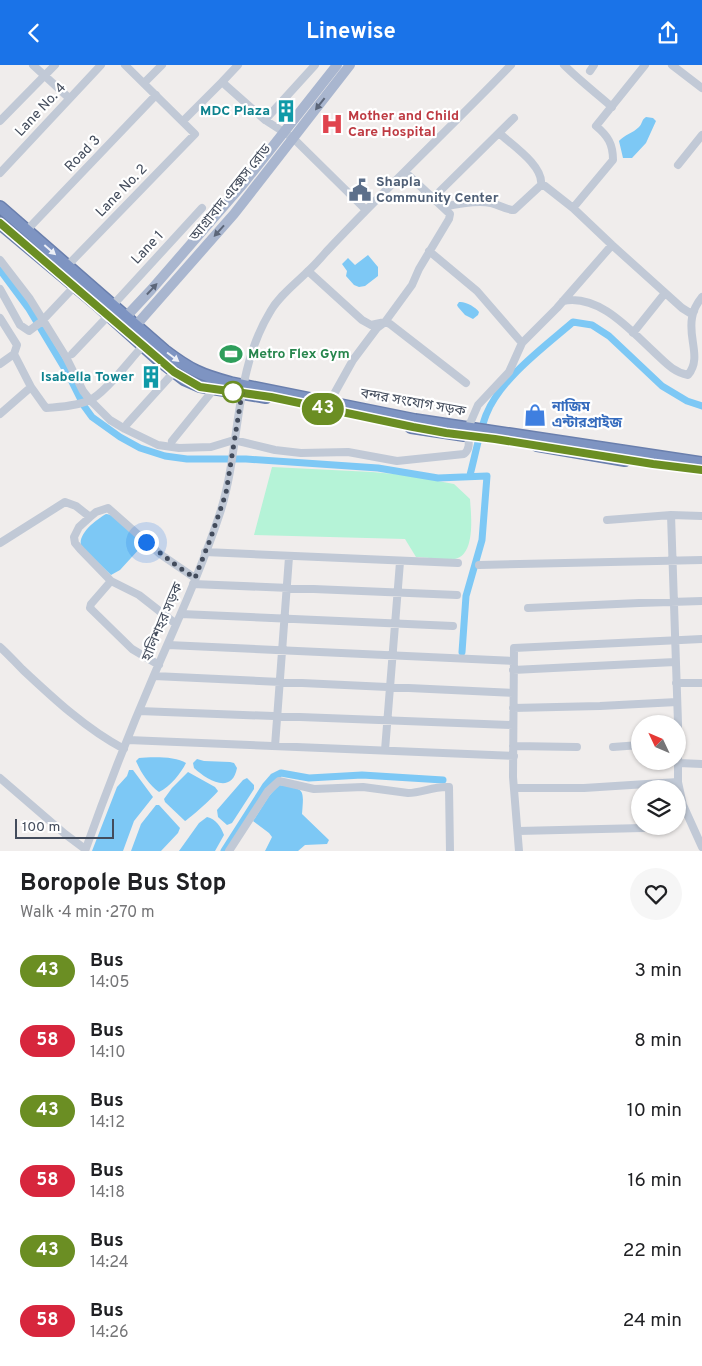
<!DOCTYPE html>
<meta charset="utf-8">
<style>
body{margin:0;font-family:Overpass,"Noto Sans Bengali",sans-serif;background:#f6f6f6;color:#202124;height:100vh;display:flex;flex-direction:column;font-size:19px;white-space:nowrap}
*{box-sizing:border-box;margin:0}
p{font-size:16px;color:#757577}
.icon{flex:none;width:28px;height:28px;fill:none;stroke:currentColor;stroke-width:2;stroke-linecap:round;stroke-linejoin:round}
.map{position:relative;height:786px;overflow:hidden}
.panel{display:flex;flex-direction:column;background:#fff;flex:1}
.panel>*{flex:none}
.badge{padding:0 10px;border-radius:16px;font-size:18px;line-height:32px}
.needle{width:32px;rotate:314deg}
.tools{position:absolute;left:631px;top:650px;display:grid;gap:10px}
.tools a{display:grid;place-items:center;width:55px;height:55px;border-radius:50%;background:#fff;box-shadow:0 1px 4px #0004;font-size:25px}
.scale{position:absolute;left:15px;bottom:12px;width:99px;box-sizing:border-box;padding-left:5px;border:2px solid #434c5c;border-top:0;font-size:14px;line-height:18px;white-space:nowrap;color:#434c5c;-webkit-text-stroke:4px #fff;paint-order:stroke}
.you{position:absolute;width:25px;height:25px;margin:-12px;border:4px solid #fff;border-radius:50%;background:#1a73e8;box-shadow:0 0 0 8px #1a73e833}
.map>.badge{position:absolute;translate:-50% -50%;box-shadow:0 0 0 2px #fff}
.round{display:grid;place-items:center;flex:none;width:52px;height:52px;border-radius:26px;background:#f6f6f6}
.headline{display:flex;align-items:center;justify-content:space-between;height:85px;padding:0 20px}
h1{font-size:24px;font-weight:700;line-height:38px}
ul{padding:0;list-style:none}
li{display:flex;align-items:center;gap:15px;height:70px;padding:0 20px}
li div{flex:1}
li b{display:block;font-size:19px}
li em{font-style:normal}
li .badge{min-width:55px;font-weight:700;text-align:center}
header{display:flex;justify-content:space-between;align-items:center;height:65px;padding:0 20px;background:#1a73e8;color:#fff;font-size:22px;font-weight:700}
.map>svg:first-child{display:block}
</style>
<header><svg class="icon" aria-label="back" viewBox="0 0 24 24"><path d="M15 5l-7 7 7 7"/></svg>Linewise<svg class="icon" aria-label="share" viewBox="0 0 24 24"><path d="M12 15V3M7 8l5-5 5 5M5 13v7h14v-7"/></svg></header>
<div class="map">
<svg width="702" height="786" viewBox="0 0 702 786">
<rect width="100%" height="100%" fill="#f0edec"/>
<path fill="#b5f3d7" d="M272,402L372,407L405,410L454,419L470,434C471,449 476,490 455,494C445,496 427,492 416,492L405,474L254,470Z"/>
<path fill="#7dc8f5" d="M646,52L653,53L656,56L646,78L632,93H623L619,76C624,70 633,68 639,62C643,58 641,55 646,52Z
M368,190L378,202V211L365,221L359,222L354,220L346,211L347,206L342,199L348,193L355,200Z
M459,237C465,236 476,242 479,247L478,250L473,254L465,250L458,242L457,240Z
M106,449C116,449 140,472 141,482L120,505L111,510L81,481C78,468 96,455 106,449Z
M139,693C150,692 176,691 186,698C181,708 170,722 159,727C149,720 141,708 136,696Z
M197,694L204,696L230,697L234,698L237,703C232,730 207,715 194,703L193,698Z
M129,705H133L153,732L134,756L123,786H92L117,722L127,711Z
M188,707L215,722L218,726C216,730 189,754 185,756L165,737L164,734L172,723Z
M247,713L254,720V724L232,758L227,760L218,752L217,745L243,715Z
M279,720C305,724 304,723 302,749L329,775L327,779L305,780L298,786H265L272,772L269,768L253,756L269,731Z
M156,740H159L180,763L178,768L161,786H131L141,759Z
M207,752C216,754 221,762 224,770L215,786H179L199,758Z"/>
<g fill="none" stroke-linecap="round" stroke-linejoin="round">
<path stroke="#7dc8f5" stroke-width="7" d="M0,205L29,244L68,309L84,341L92,352L120,372L140,383L165,391L187,394H246L378,403L438,413L487,411L482,475L466,531L462,587
M470,410C475,391 479,369 486,350C500,314 544,282 573,257L592,260L609,271L662,321L687,336L702,341
M224,786L266,720L273,712L281,708L309,713L362,710L443,715"/>
<defs>
<path id="highway" d="M0,142L165,286C190,305 201,310 231,318L415,355L702,398
M0,158L100,242L158,294L184,314L200,321L266,332
M411,362L464,370
M537,380L625,395"/>
</defs>
<use href="#highway" stroke="#6a7fad" stroke-width="14"/>
<path stroke="#c1c9d6" stroke-width="8" d="M33,0L69,33
M564,0C579,15 596,28 612,42
M672,0L702,23
M590,6L594,0
M222,17L238,0
M144,18L162,0
M265,55L315,0
M0,56L55,0
M183,56L222,17L265,55L293,73L366,145
M678,100L702,70
M0,108L101,0
M541,120L545,121L573,143L612,180L682,243L690,248L694,246
M433,133L514,53
M443,142C457,139 476,135 491,138C500,140 506,145 514,145L541,120C544,101 512,80 499,68
M573,143L613,95C613,79 608,71 596,61L645,0
M27,165L156,30
M429,186L477,226L522,278
M0,195L30,234L66,292L83,326L90,335L110,355L125,364L158,380L179,383L211,382L234,375L275,385L301,388L348,387L397,396L464,389C470,384 469,378 468,370
M68,200L195,69L125,0
M308,206L362,255L371,260L385,257L390,259L466,318
M0,224L20,260L29,266L41,257L75,221
M563,236C599,229 629,264 654,287C665,297 673,307 688,310C702,293 688,274 692,253C693,246 698,237 702,232
M113,240L202,143
M0,253L17,280L14,289
M633,268L665,228
M72,289L109,250
M0,299L14,289L31,322
M329,338L353,295L377,263L385,257L412,220L419,204L449,154L450,149L405,107
M0,349L31,322L46,343C61,342 75,341 88,336C104,330 130,294 143,281
M127,359L174,307
M468,363L478,340L509,307L522,278L557,243L612,180
M172,376L214,324
M671,450L678,658V717L683,740L702,782
M90,452L79,462L74,472L75,478L80,484L111,516L139,530L176,559
M607,455L671,450L702,451
M0,478L65,437L76,441L90,452L96,447L108,443L160,489L195,513
M205,487L458,498
M479,500L702,495
M111,516L91,539L90,543L132,584L159,600
M193,519L457,530
M528,543L639,538L702,536
M181,549L453,561
M168,580L513,596
M0,582C8,589 14,596 22,604C53,633 86,664 124,684
M513,605L675,597
M154,611L513,628
M676,618H702
M513,643L600,641L677,637
M139,646L513,660
M128,675L514,691
M275,681L289,492
M513,681L577,682
M613,682L640,680
M385,685L400,497
M679,698L702,699
M0,713L65,769L85,784
M515,723H584L678,717
M518,766L643,763
M85,786C106,727 129,668 154,610C177,557 202,503 220,448C241,383 233,308 270,247C279,231 294,220 307,207C314,201 320,194 326,187C386,123 450,63 511,0
M229,786L268,726L279,716L314,724L363,722L408,728C422,728 433,721 449,722L450,786
M519,786L513,712L514,583L702,574"/>
<path stroke="#a9b6cf" stroke-width="10" d="M121,257L151,225L243,119L337,0
M131,266L234,149L350,0"/>
<use href="#highway" stroke="#7e94c2" stroke-width="11"/>
</g>
<defs><path id="oneway-solid" d="M-6-.8H1V-3.2L6.5 0L1 3.2V.8H-6Z" transform="scale(1.25)"/></defs>
<g fill="#5c6679">
<use href="#oneway-solid" transform="translate(320 39) rotate(128)"/>
<use href="#oneway-solid" transform="translate(219 166) rotate(132)"/>
<use href="#oneway-solid" transform="translate(152 224) rotate(-47)"/>
</g>
<g fill="#eceff6">
<use href="#oneway-solid" transform="translate(50 185) rotate(41)"/>
<use href="#oneway-solid" transform="translate(173 292) rotate(37)"/>
</g>
<g fill="none" stroke-linecap="round" stroke-linejoin="round">
<defs>
<path id="line" d="M0,158L174,307L200,322L271,332L413,362L446,368L495,374L653,399L702,405"/>
</defs>
<use href="#line" stroke="#fff" stroke-width="11"/>
<use href="#line" stroke="#6b8e23" stroke-width="8"/>
<path stroke="#434c5c" stroke-width="5" stroke-dasharray="0 9" d="M146,477L177,501L195,513L210,475L226,428L242,328L233,327"/>
</g>
<defs>
<symbol id="building-bare" viewBox="-9 -9 18 18"><path d="M-4-6H4V6H1V3H-1V6H-4ZM-2.5-4.3h1.7v1.8h-1.7ZM.8-4.3h1.7v1.8H.8ZM-2.5-1h1.7V.8h-1.7ZM.8-1h1.7V.8H.8Z" fill="#0f9aa8" stroke="#fff" stroke-width="2.5" paint-order="stroke"/></symbol>
<symbol id="hospital-bare" viewBox="-9 -9 18 18"><path d="M-5-5h3v3.5h4V-5h3V5h-3V1.5h-4V5h-3Z" fill="#e0444e" stroke="#fff" stroke-width="2.5" paint-order="stroke"/></symbol>
<symbol id="civic-bare" viewBox="-9 -9 18 18"><path d="M-.6-6.5H3V-4.5H.6V-3L4-1V1h2V6H-6V1h2V-1L-.6-3ZM-1.2 2.5V6h2.4V2.5Z" fill="#5c6f8a" stroke="#fff" stroke-width="2.5" paint-order="stroke"/></symbol>
<symbol id="stadium-bare" viewBox="-9 -9 18 18"><path d="M0-5a6.5 5 0 1 0 0 10a6.5 5 0 1 0 0-10ZM-3.5-1.8h7v3.6h-7Z" fill="#2e9e5b" stroke="#fff" stroke-width="2.5" paint-order="stroke"/></symbol>
<symbol id="shop-bare" viewBox="-9 -9 18 18"><path d="M-5-2.5h2.3a2.7 3.5 0 0 1 5.4 0H5L5.5 6h-11ZM-1.5-2.5h3a1.5 2.3 0 0 0-3 0Z" fill="#3f7fe0" stroke="#fff" stroke-width="2.5" paint-order="stroke"/></symbol>
</defs>
<g fill-rule="evenodd">
<use href="#building-bare" x="270" y="30" width="32" height="32"/>
<use href="#hospital-bare" x="316" y="43" width="32" height="32"/>
<use href="#civic-bare" x="344" y="109" width="32" height="32"/>
<use href="#stadium-bare" x="215" y="273" width="32" height="32"/>
<use href="#building-bare" x="135" y="296" width="32" height="32"/>
<use href="#shop-bare" x="519" y="334" width="32" height="32"/>
</g>
<circle fill="#fff" stroke="#6b8e23" stroke-width="2.5" cx="233" cy="327" r="10"/>
<g text-anchor="middle" dominant-baseline="central" stroke-width="4.5" stroke-linejoin="round" paint-order="stroke">
<g font-size="14" fill="#434c5c" stroke="#fff">
<text transform="translate(41 45) rotate(-47)">Lane No. 4</text>
<text transform="translate(83 89) rotate(-46)">Road 3</text>
<text transform="translate(122 126) rotate(-46)">Lane No. 2</text>
<text transform="translate(231 128) rotate(-51)">আগ্রাবাদ এক্সেস রোড</text>
<text transform="translate(148 183) rotate(-47)">Lane 1</text>
<text transform="translate(413 338) rotate(10)">বন্দর সংযোগ সড়ক</text>
<text transform="translate(163 557) rotate(-67)">হালিশহর সড়ক</text>
</g>
<g font-size="14" font-weight="bold" fill="#0d838f" stroke="#fff" text-anchor="end">
<text x="270" y="46">MDC Plaza</text>
<text x="134" y="312">Isabella Tower</text>
</g>
<g font-size="14" font-weight="bold" fill="#be3a42" stroke="#fff" text-anchor="start">
<text x="348" y="51">Mother and Child<tspan x="348" dy="16">Care Hospital</tspan></text>
</g>
<g font-size="14" font-weight="bold" fill="#4e5e75" stroke="#fff" text-anchor="start">
<text x="376" y="117">Shapla<tspan x="376" dy="16">Community Center</tspan></text>
</g>
<g font-size="14" font-weight="bold" fill="#27864d" stroke="#fff" text-anchor="start">
<text x="248" y="289">Metro Flex Gym</text>
</g>
<g font-size="14" font-weight="bold" fill="#366cbe" stroke="#fff" text-anchor="start">
<text x="552" y="342">নাজিম<tspan x="552" dy="16">এন্টারপ্রাইজ</tspan></text>
</g>
</g>
</svg>
<div class="tools">
<a><svg class="needle" viewBox="-14 -14 28 28"><path d="M0-13l5 13h-10z" fill="#e53935"/><path d="M0 13l5-13h-10z" fill="#757577"/></svg></a>
<a><svg class="icon" aria-label="layers" viewBox="0 0 24 24"><path d="M12 4l9 5-9 5-9-5zM3 14l9 5 9-5"/></svg></a>
</div>
<div class="scale">100 m</div>
<div class="you" style="left:146px;top:477px"></div>
<b class="badge" style="left:323px;top:344px;background:#6b8e23;color:#fff">43</b>
</div>
<section class="panel">
<div class="headline"><div><h1>Boropole Bus Stop</h1><p>Walk · 4 min · 270 m</p></div><a class="round"><svg class="icon" aria-label="heart" viewBox="0 0 24 24"><path d="M12 20l-8-8c-3-5 5-10 8-4 3-6 11-1 8 4z"/></svg></a></div>
<ul>
<li><span class="badge" style="background:#6b8e23;color:#fff">43</span><div><b>Bus</b><p>14:05</p></div><em>3 min</em></li>
<li><span class="badge" style="background:#d7263d;color:#fff">58</span><div><b>Bus</b><p>14:10</p></div><em>8 min</em></li>
<li><span class="badge" style="background:#6b8e23;color:#fff">43</span><div><b>Bus</b><p>14:12</p></div><em>10 min</em></li>
<li><span class="badge" style="background:#d7263d;color:#fff">58</span><div><b>Bus</b><p>14:18</p></div><em>16 min</em></li>
<li><span class="badge" style="background:#6b8e23;color:#fff">43</span><div><b>Bus</b><p>14:24</p></div><em>22 min</em></li>
<li><span class="badge" style="background:#d7263d;color:#fff">58</span><div><b>Bus</b><p>14:26</p></div><em>24 min</em></li>
</ul>
</section>
